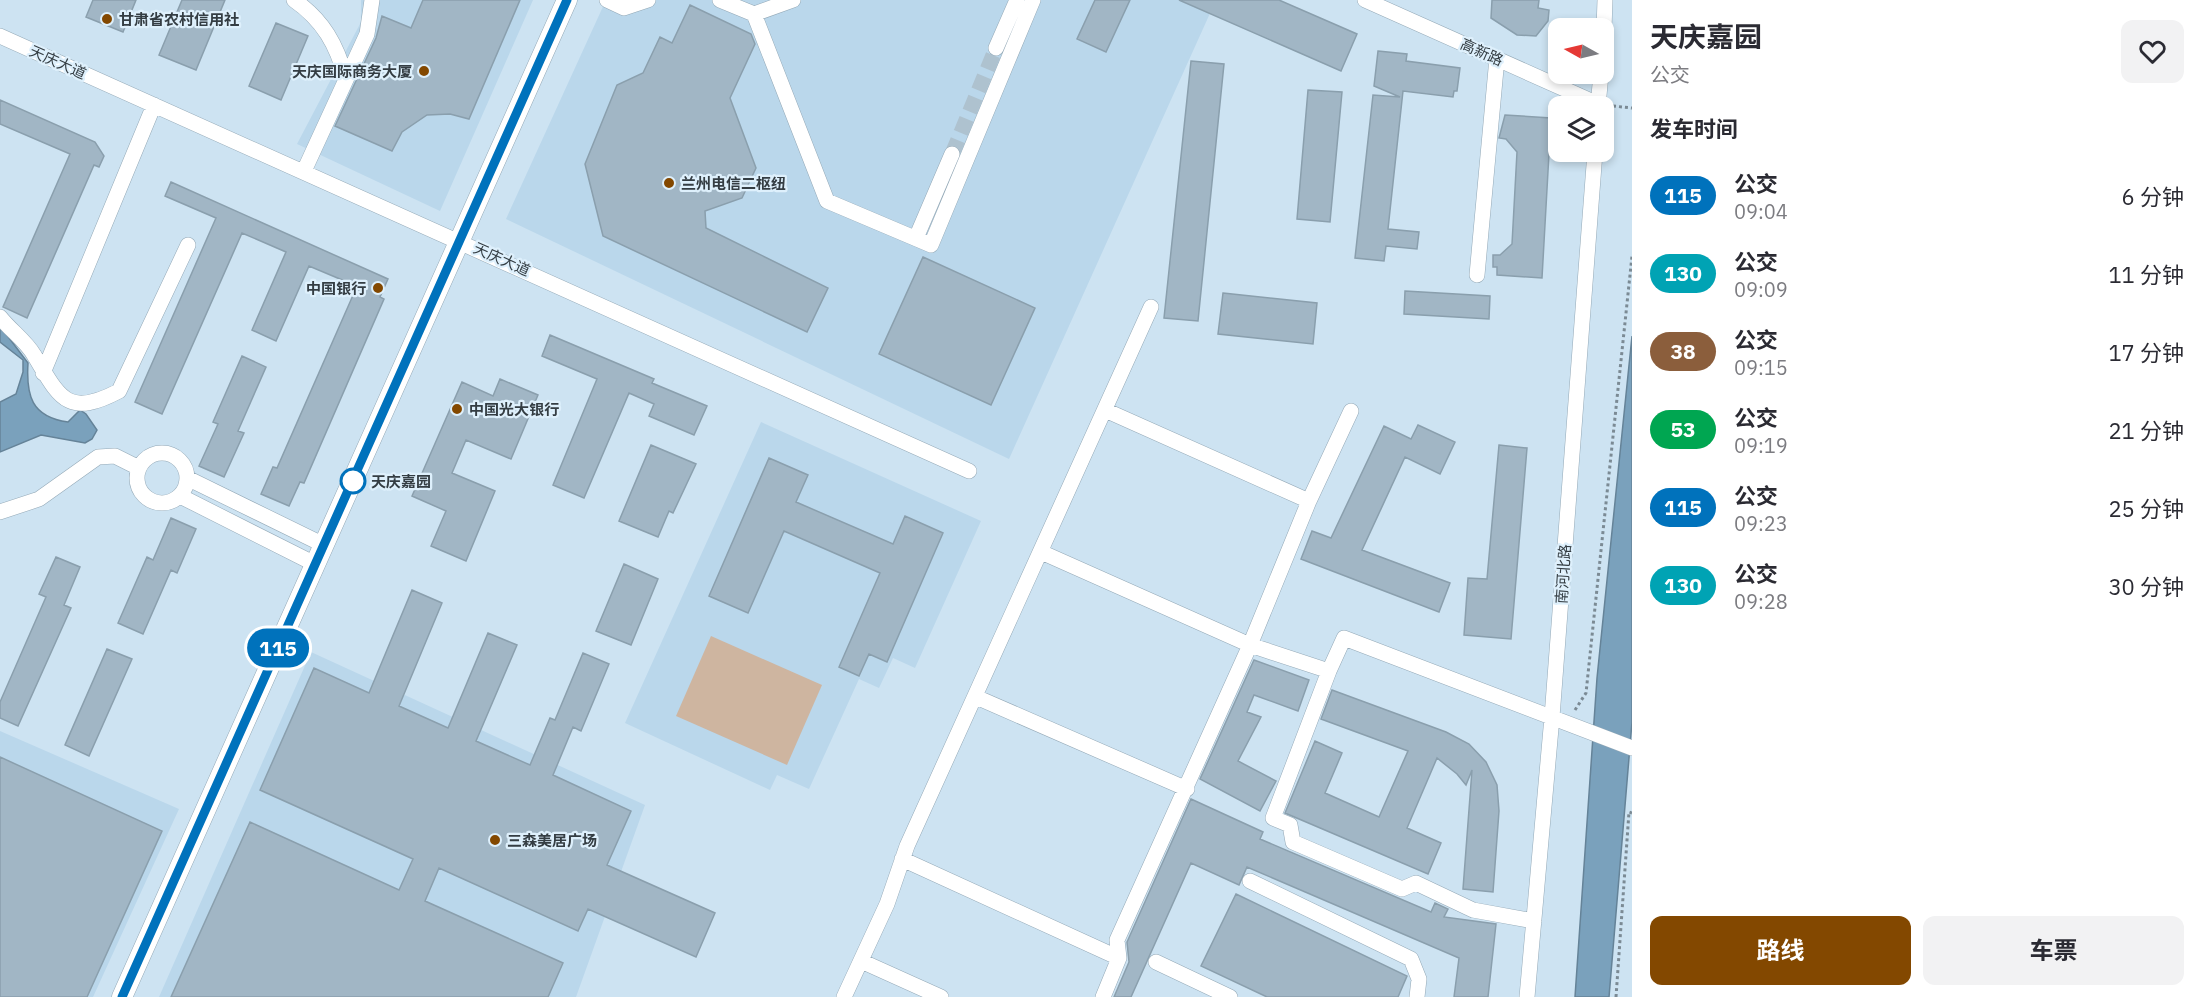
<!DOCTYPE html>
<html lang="zh">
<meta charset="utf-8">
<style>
body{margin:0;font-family:"IBM Plex Sans","Noto Sans SC",sans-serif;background:#f2f2f3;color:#2b2b33;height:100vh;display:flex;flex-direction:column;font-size:22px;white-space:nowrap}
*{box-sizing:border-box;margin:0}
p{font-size:20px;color:#7c7c81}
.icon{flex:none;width:33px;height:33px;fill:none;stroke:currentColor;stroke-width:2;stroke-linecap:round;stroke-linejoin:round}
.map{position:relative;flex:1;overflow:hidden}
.side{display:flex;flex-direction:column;background:#fff;width:570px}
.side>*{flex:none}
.badge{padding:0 12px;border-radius:20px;font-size:21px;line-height:39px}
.needle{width:39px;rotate:278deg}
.fabs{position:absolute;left:1548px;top:18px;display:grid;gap:12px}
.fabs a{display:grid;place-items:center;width:66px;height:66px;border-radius:12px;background:#fff;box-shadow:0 3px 9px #0003;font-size:30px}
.map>.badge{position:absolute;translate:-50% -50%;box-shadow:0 0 0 3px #fff}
h2{padding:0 18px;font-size:22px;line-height:54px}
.round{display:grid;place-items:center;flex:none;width:63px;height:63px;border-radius:12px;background:#f2f2f3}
.overview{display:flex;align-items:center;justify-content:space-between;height:102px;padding:0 18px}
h1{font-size:28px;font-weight:700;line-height:45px}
.primary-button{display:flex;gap:12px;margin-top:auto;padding:12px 18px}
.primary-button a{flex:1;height:69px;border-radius:12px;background:#834800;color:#fff;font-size:24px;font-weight:700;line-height:69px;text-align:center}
.primary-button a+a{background:#f2f2f3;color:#2b2b33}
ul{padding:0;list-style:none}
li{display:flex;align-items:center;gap:18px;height:78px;padding:0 18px}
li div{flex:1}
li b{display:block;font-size:22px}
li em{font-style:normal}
li .badge{min-width:66px;font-weight:700;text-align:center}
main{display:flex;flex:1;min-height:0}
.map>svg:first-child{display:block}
</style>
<main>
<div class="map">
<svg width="1632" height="997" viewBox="0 0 1632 997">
<rect width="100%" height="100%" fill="#cde3f2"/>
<path fill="#bad7eb" d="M361,0H533L440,211L297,144L361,22Z
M606,0H1216L1009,459L506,219Z
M761,422L981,521L915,668L893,658L879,688L859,679L809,789L777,775L770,790L625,723Z
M311,652L645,805L576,997H159Z
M0,731L179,809L93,997H0Z"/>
<path fill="#ceb5a0" d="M711,636L822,685L787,765L676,716Z"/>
<path fill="#7aa1bc" stroke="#658398" stroke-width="1.5" d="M0,326L28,363C26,395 31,417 68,422L80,410L86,414L97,430L92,439L85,443L41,435L0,452V402L16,394L23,372V360L0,342Z
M1632,336V722L1609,997H1575L1597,678Z"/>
<path fill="#a1b6c5" stroke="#8a9fad" stroke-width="1.5" d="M93,0H136L123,32L86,17Z
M182,0H225L196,70L159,55Z
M423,0H520L469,119L450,114L427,115L402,132L392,151L335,126L376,38L382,16L411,28Z
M1095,0H1130L1106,52L1077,39Z
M1179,0H1279L1357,34L1341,71Z
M1492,0H1539L1538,8L1549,10L1548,21L1536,36L1517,35L1491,18Z
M690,5L751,34L755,44L730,98L756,168L742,198L705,211L706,228L828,288L807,332L603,236L585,164L617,85L643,73L660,37L672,43Z
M276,23L308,36L281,100L249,86Z
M1378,51L1407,54L1406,61L1460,68L1457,91H1454L1453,97L1403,91L1388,229L1419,232L1417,249L1386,246L1384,261L1355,258L1373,95L1400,97L1374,86Z
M1191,61L1224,64L1198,321L1164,318Z
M1308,90L1342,92L1330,222L1297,219Z
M0,100L95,142L104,156L99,167L94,165L27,318L3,307L70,154L0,124Z
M1505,115L1551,118L1542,278L1497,275V267H1493V255H1500L1512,244L1517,152L1506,139L1499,138Z
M171,182L388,279L380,297L384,299L304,483L300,482L289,506L261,494L273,467L277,468L354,293L344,289L347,282L309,266L276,341L252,330L286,252L242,233L162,414L135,402L216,218L165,196Z
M923,257L1035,308L991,405L879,354Z
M1405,291L1490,296L1489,319L1404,314Z
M1223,293L1317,303L1313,344L1218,334Z
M550,335L654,379L652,383L707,406L694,435L649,416L654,404L629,393L584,498L553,485L597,379L542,356Z
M242,356L266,367L238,431L244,433L224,477L199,466L218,424L213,422Z
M500,379L538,395L511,459L466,440L452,473L495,491L466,561L431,546L446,511L412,496L462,382L493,396Z
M1418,425L1455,442L1440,474L1405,457L1362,550L1450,583L1439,612L1301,559L1312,531L1331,538L1384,426L1411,439Z
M651,445L696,464L673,513L669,511L658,537L619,521Z
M1499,445L1527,448L1511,639L1464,635L1468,578L1487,579Z
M769,458L808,475L796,502L893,544L905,516L943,533L887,662L869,654L859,676L839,667L880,573L784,531L748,613L709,596Z
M171,518L196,529L177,573L171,570L143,634L118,623L147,557L153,560Z
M56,557L80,567L64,605L71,608L18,726L0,718V702L46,597L39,594Z
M624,564L658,579L631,645L596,631Z
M412,590L442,603L399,706L448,728L488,633L517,645L476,741L530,765L550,718L555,720L583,653L609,664L581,731L573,727L553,775L631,811L607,865L715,913L696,957L588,909L578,931L439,868L425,901L563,963L548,997H171L250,822L399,890L413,859L260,790L314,668L369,693Z
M107,649L132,659L89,756L65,745Z
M1254,660L1309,680L1298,711L1254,695L1247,712L1261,717L1238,761L1276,781L1260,811L1200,779Z
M1332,690L1446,732L1469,744L1486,762L1497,785L1499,811L1493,892L1463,889L1472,770L1466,785L1457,774L1437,758L1407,828L1441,843L1428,874L1285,813L1315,741L1342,753L1325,793L1379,817L1408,751L1321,719Z
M0,757L162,831L87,997H0Z
M1191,799L1263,832L1260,839L1431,912L1435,903L1448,909L1444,917L1496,924L1488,997H1454L1459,958L1247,867L1239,885L1191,863L1131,997H1114L1129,962L1127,942Z
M1236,894L1407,976L1398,997H1267L1201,966Z"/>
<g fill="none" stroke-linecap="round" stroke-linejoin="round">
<path stroke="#aec2cf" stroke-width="15" stroke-dasharray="15 8" stroke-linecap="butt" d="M952,154L996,48"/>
<defs>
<path id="minor" d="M294,0C323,20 337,45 346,79
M607,0L624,8L648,0
M720,0L754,14
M793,0L754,14L827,201L931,245L1033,0
M1365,0L1598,104
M1604,29L1605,0
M0,36L969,471
M996,48L1017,0
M1598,106L1601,74
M304,171L367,34L372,0
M916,238L952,154
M1477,275L1497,58
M0,317C10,330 26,341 34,355C59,396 66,419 119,391L188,245
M43,373L154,105
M1105,410L1309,501
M137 478a25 25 0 1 1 50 0a25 25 0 1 1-50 0Z
M187,478L324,545
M180,496L315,564
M0,512L39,499L98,457L115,456L139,468
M1041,552L1250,645L1309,501L1351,411
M976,697L1187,789
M902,859L1119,958
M1250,881L1411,959L1419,979L1417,997
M1534,921L1473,910L1416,883L1402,889L1293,842L1290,825L1273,818L1329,671L1344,638L1632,748
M861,961L941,997
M1156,962L1230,997
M844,997L887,904L907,846L1151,307
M1103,997L1119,958L1117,940L1250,645L1329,671
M1527,997L1552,717L1595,152"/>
<path id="major" d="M122,997L567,0"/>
</defs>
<use href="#minor" stroke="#94a9b7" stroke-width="16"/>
<use href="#major" stroke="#94a9b7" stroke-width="21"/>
<path stroke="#7b8a94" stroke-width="3" stroke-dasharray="3 3" stroke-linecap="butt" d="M1613,106L1632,108
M1575,710L1586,693L1632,256
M1616,997L1629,812L1632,813"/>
<use href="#minor" stroke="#fff" stroke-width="15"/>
<use href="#major" stroke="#fff" stroke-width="20"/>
</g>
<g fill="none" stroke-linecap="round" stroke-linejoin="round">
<defs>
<path id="line" d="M122,997L567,0"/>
</defs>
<use href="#line" stroke="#fff" stroke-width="14"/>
<use href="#line" stroke="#0072bc" stroke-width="9"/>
</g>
<g fill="#834800" stroke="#def0fc" stroke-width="2">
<circle cx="107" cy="19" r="6"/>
<circle cx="424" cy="71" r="6"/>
<circle cx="669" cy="183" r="6"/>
<circle cx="378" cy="288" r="6"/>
<circle cx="457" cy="409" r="6"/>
<circle cx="495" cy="840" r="6"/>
</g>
<circle fill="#fff" stroke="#0072bc" stroke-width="3" cx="353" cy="481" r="12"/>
<g text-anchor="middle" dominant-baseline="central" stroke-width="4.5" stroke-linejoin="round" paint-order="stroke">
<g font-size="15" font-weight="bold" fill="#343d43" stroke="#def0fc" text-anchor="start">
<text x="119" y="19">甘肃省农村信用社</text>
<text x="412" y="71" text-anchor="end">天庆国际商务大厦</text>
<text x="681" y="183">兰州电信二枢纽</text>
<text x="366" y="288" text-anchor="end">中国银行</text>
<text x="469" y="409">中国光大银行</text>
<text x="507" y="840">三森美居广场</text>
</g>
<g font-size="15" fill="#343d43" stroke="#def0fc">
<text transform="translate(1482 52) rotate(24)">高新路</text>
<text transform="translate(58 62) rotate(24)">天庆大道</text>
<text transform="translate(502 259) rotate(24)">天庆大道</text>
<text transform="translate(1563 574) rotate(-86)">南河北路</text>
</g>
<g font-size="15" font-weight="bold" fill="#343d43" stroke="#def0fc" text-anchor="start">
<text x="371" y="481">天庆嘉园</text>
</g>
</g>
</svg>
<div class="fabs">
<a><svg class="needle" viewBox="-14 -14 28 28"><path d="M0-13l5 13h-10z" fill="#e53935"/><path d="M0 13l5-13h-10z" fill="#7c7c81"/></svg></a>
<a><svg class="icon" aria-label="layers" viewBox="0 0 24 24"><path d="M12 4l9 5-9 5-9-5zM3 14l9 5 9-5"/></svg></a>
</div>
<b class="badge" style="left:278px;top:648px;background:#0072bc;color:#fff">115</b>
</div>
<section class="side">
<div class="overview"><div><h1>天庆嘉园</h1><p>公交</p></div><a class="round"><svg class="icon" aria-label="heart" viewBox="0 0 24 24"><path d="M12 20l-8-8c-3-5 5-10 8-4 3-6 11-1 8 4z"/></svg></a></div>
<h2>发车时间</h2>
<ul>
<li><span class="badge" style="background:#0072bc;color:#fff">115</span><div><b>公交</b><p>09:04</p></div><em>6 分钟</em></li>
<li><span class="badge" style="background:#00a3b4;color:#fff">130</span><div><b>公交</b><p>09:09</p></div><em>11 分钟</em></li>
<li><span class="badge" style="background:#8b5e3c;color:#fff">38</span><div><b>公交</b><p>09:15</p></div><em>17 分钟</em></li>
<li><span class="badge" style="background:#00a651;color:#fff">53</span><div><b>公交</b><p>09:19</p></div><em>21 分钟</em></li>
<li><span class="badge" style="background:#0072bc;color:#fff">115</span><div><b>公交</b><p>09:23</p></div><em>25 分钟</em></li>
<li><span class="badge" style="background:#00a3b4;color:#fff">130</span><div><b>公交</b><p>09:28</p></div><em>30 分钟</em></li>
</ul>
<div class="primary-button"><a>路线</a><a>车票</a></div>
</section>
</main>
